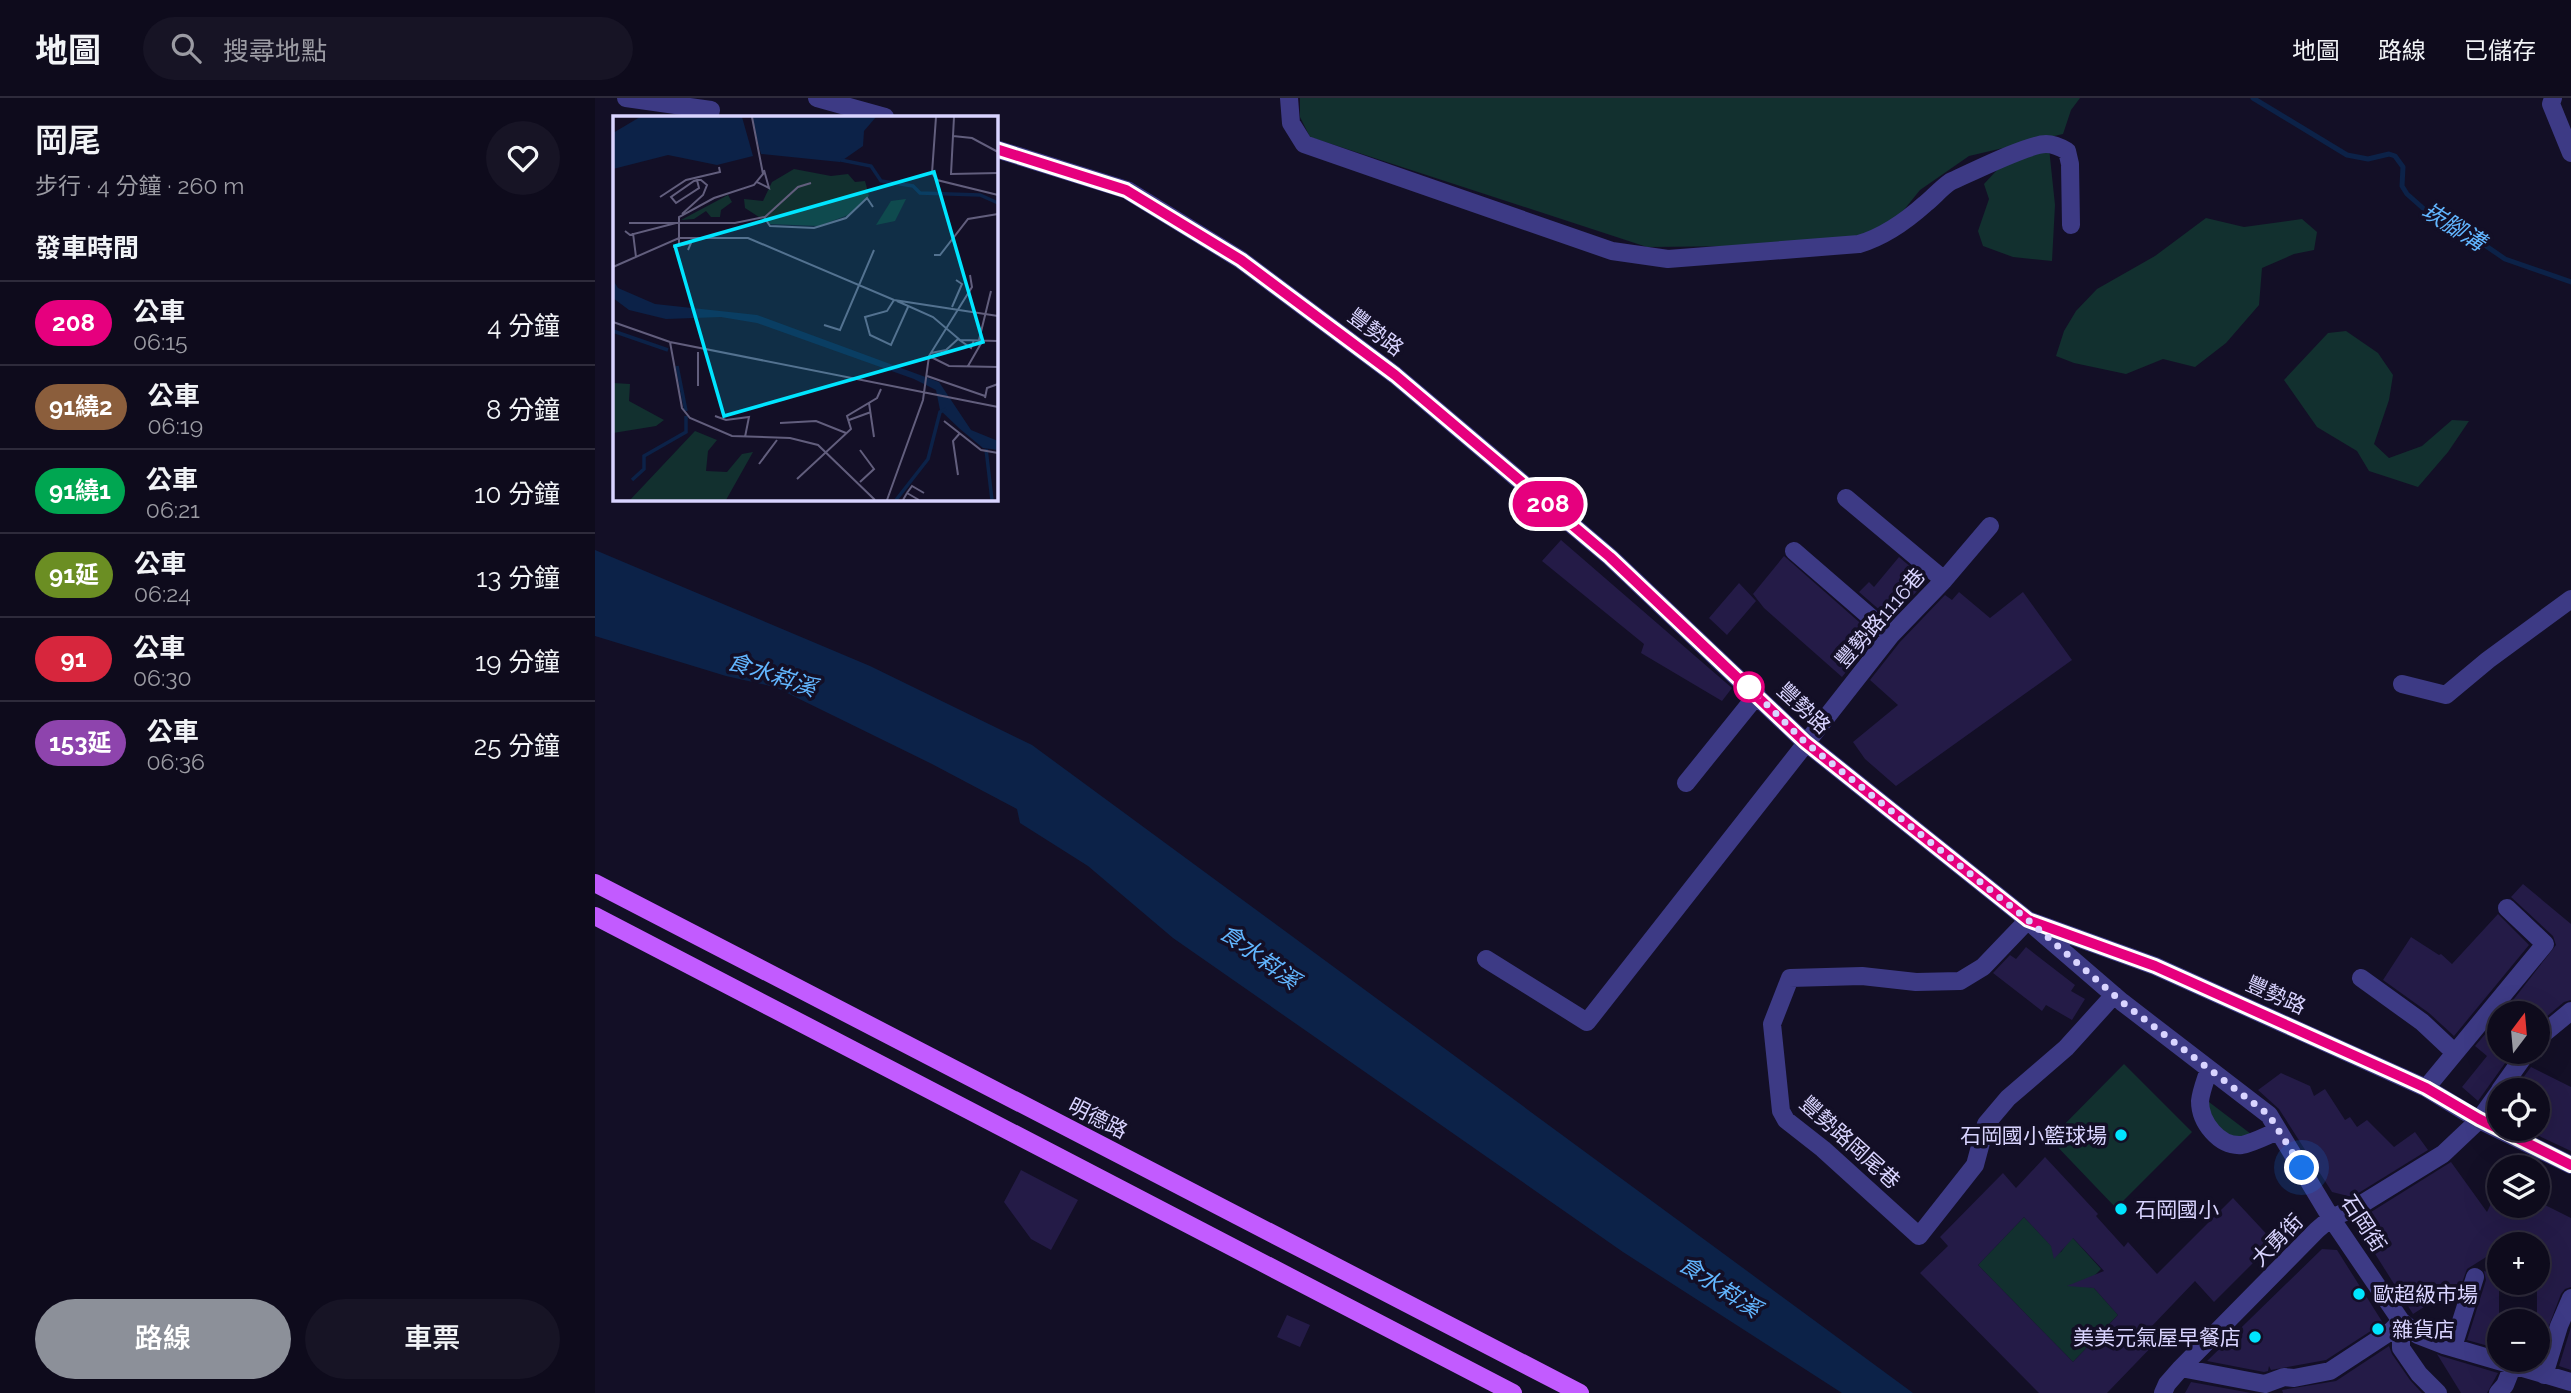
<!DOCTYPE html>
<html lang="zh-TW">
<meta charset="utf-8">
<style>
body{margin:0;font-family:Raleway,"Noto Sans TC",sans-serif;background:#171425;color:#f1f3f6;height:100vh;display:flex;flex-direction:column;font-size:26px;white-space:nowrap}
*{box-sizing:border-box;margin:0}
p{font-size:23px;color:#9b9ba3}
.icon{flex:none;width:38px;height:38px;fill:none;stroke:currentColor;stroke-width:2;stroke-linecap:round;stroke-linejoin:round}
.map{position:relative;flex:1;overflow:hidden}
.side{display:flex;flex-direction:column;background:#0e0b1c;width:595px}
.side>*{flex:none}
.badge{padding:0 14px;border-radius:23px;font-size:24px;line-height:46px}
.needle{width:46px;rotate:16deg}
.buttons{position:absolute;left:1892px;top:903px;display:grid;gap:14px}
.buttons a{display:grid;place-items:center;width:63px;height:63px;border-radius:50%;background:#0e0b1c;box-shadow:0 7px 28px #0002,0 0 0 2px #2e2b3b;font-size:35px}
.you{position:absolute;width:35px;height:35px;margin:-18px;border:5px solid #fff;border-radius:50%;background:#1a73e8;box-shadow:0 0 0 10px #1a73e833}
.map>.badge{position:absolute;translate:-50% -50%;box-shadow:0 0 0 4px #fff}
h2{padding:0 35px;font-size:26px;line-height:63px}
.round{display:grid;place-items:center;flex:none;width:74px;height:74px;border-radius:37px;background:#171425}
.summary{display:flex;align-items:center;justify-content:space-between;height:119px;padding:0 35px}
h1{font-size:33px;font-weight:600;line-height:52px}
.cta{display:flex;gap:14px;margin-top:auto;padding:14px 35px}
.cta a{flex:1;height:80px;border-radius:42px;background:#8c9099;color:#fff;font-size:28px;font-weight:600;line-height:80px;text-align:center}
.cta a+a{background:#171425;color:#f1f3f6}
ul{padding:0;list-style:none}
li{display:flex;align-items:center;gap:21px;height:84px;padding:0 35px;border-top:2px solid #2e2b3b}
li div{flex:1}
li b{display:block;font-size:26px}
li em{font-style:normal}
li .badge{min-width:77px;font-weight:700;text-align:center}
header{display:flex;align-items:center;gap:42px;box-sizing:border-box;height:98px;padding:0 35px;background:#0e0b1c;border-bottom:2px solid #2e2b3b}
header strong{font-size:33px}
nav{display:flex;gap:38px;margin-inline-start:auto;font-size:24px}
.search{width:490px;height:63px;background:#171425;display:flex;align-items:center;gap:18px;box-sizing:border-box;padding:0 24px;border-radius:38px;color:#9b9ba3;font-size:26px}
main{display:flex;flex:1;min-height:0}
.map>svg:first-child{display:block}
</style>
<header>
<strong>地圖</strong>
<div class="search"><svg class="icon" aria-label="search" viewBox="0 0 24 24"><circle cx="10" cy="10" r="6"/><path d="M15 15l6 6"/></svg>搜尋地點</div>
<nav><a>地圖</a><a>路線</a><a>已儲存</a></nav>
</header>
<main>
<section class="side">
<div class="summary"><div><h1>岡尾</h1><p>步行 · 4 分鐘 · 260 m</p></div><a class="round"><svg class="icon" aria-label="heart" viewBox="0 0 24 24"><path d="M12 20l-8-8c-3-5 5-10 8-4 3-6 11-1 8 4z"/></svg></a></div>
<h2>發車時間</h2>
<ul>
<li><span class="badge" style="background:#e6007e;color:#fff">208</span><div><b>公車</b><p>06:15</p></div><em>4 分鐘</em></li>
<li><span class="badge" style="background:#8b5e3c;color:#fff">91繞2</span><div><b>公車</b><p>06:19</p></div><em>8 分鐘</em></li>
<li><span class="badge" style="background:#00a651;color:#fff">91繞1</span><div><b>公車</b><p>06:21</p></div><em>10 分鐘</em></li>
<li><span class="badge" style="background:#6b8e23;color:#fff">91延</span><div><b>公車</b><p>06:24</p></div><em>13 分鐘</em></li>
<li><span class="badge" style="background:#d7263d;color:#fff">91</span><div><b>公車</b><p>06:30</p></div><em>19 分鐘</em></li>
<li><span class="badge" style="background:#8e44ad;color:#fff">153延</span><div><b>公車</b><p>06:36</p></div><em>25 分鐘</em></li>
</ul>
<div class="cta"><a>路線</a><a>車票</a></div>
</section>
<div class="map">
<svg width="1976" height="1295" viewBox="0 0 1976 1295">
<rect width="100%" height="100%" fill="#130f26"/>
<path fill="#12302f" d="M705,0H1485L1476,12L1468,36L1374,58L1325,92L1304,118L1280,133L1255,142L1154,148L1052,149L715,39L705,19Z
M1454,50L1460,107L1457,163L1418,159L1388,148L1383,133L1394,101L1389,86L1416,57Z
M1611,120L1649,129L1707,121L1722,134L1719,152L1699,156L1667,170L1664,207L1631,245L1600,269L1568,261L1531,276L1479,265L1461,258L1469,233L1481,213L1502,191L1560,158Z
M1751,233L1783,255L1798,277L1794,302L1779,346L1794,360L1827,348L1857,322L1874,323L1853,354L1823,389L1774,373L1762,353L1722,329L1689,282L1733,235Z
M1529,966L1597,1034L1521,1110L1455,1041Z
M1614,1004L1656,1036L1645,1039L1633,1038L1614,1018Z
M1429,1119L1463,1155L1466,1154L1477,1139L1506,1171L1498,1179L1493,1189L1499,1190L1523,1217L1505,1235L1510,1240L1502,1239L1478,1264L1383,1167Z"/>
<path fill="#0c2248" d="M0,452L275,568L437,647L1318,1295H1247L1028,1154L578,840L493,768L425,725L422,711L337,666L180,589L131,578L0,538Z"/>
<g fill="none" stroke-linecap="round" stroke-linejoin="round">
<path stroke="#0c2248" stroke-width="5" d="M1658,0L1752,57L1773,61L1794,56L1800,58L1808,69L1807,88L1812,96L1838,119L1865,130L1910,161L1976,184"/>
</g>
<path fill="#241b47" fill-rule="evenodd" d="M966,442L1137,590L1127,603L1046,555L1049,546L947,463Z
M1189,458L1280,538L1247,579L1169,510L1158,496Z
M1304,459L1332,483L1295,521L1264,494L1274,484L1279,489Z
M1144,485L1161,503L1132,537L1114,520Z
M1364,494L1395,520L1428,494L1477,562L1301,688L1270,661L1258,644L1303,607L1275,582L1305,544L1350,497L1357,502Z
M1928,786L1976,826V902L1969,904L1944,925L1942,915H1908L1961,847L1958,838L1916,799Z
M1903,816L1934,847L1859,938L1834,915L1788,882L1816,839L1844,857L1846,856L1857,866Z
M1431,849L1480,887L1476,893L1490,901L1477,922L1451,907L1447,913L1398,875L1415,857L1421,861Z
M1904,920V954H1918L1883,1003L1867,989L1892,958L1880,948Z
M1936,969L1976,989V1053L1942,1037V992H1919Z
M1686,975L1715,988L1719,998L1730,991L1750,1022L1755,1019L1762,1029L1772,1022L1799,1049L1820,1034L1833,1052L1757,1099L1737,1094L1684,1011L1663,992Z
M1450,1059L1503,1116L1501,1118L1529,1149L1533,1144L1562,1176L1638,1100L1679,1144L1619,1204L1600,1183L1556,1229L1566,1239L1512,1295H1444L1325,1175L1353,1148L1345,1139L1408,1075L1421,1090ZM1429,1119L1456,1148L1459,1161L1478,1140L1509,1173L1472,1188L1499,1190L1523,1217L1478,1264L1383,1167Z
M1856,1064L1892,1114L1904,1089V1112L1906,1108H1942V1103L1976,1120V1189L1970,1191L1966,1196L1942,1259V1146H1904V1151L1872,1171L1863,1196L1859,1190L1818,1216L1760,1124Z
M426,1072L483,1102L456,1152L436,1141L409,1104Z
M1727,1151L1742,1152L1788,1225L1731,1262L1676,1272L1674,1268L1673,1273L1669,1274L1612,1263Z
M1889,1173L1902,1176L1900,1184L1904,1185V1251L1872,1242L1891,1182Z
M692,1217L715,1227L705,1249L682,1239Z
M1976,1229V1272L1964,1268Z
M1794,1248L1797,1256L1815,1282L1827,1295H1688L1687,1292L1741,1283Z
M1842,1256L1846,1258L1903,1275L1892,1295H1866Z
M1596,1284L1656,1295H1590Z"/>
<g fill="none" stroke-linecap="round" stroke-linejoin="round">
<path stroke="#3d3a85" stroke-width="18" d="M31,0L116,12L114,19
M222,0L290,19
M694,0L696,25L709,46L1017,153L1073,161L1264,146C1288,139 1311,123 1330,106C1339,99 1345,91 1355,84C1375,75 1433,46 1451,46C1459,46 1465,49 1472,53L1475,66L1476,127
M1958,0L1956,6L1976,55
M401,51L532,92L646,162L800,277L1015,459L1210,644L1433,822L1560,868L1831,990L1884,1022L1976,1067
M1251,400L1349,482
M1199,453L1296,537
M1807,586L1851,597L1893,562L1976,501
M1091,685L1162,597
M1433,822L1388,869L1365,883L1321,884L1267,878L1195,880L1177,926L1186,1013L1191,1022L1228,1051L1324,1138L1380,1067L1391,1026L1413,1000L1471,950L1519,897
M1440,829L1527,904L1674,1017L1736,1120L1806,1223L1823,1237L1849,1247L1976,1284
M891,861L992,924L1296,537L1349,482L1395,428
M1766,880L1827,924L1859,954
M1942,941L1976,913
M1614,971C1611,981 1606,993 1605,1003C1605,1024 1624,1049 1647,1047C1658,1045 1673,1037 1683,1033
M1831,990L1950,846L1912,810
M1905,992L1932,954
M1806,1223V1250L1824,1276L1843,1295
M1858,1249L1880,1179
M1586,1270L1670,1286L1689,1279L1699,1280L1735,1273L1796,1233L1806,1223
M1949,1277L1964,1228L1976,1200
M1568,1295L1572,1286L1586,1270L1722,1132L1736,1120L1762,1109L1848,1056L1884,1022L1904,994
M1903,1295L1910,1287L1918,1267"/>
<path stroke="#c25bff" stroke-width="18" d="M0,785L985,1295
M0,818L918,1295"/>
</g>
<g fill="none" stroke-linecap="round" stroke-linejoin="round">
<defs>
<path id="line" d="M401,51L531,92L646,162L800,277L1015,459L1210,644L1433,822L1560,868L1807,979L1831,990L1884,1021L1976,1067"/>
</defs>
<use href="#line" stroke="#fff" stroke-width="16"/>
<use href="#line" stroke="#e6007e" stroke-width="10"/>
<path stroke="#d9d4ff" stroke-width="7" stroke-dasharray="0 12.6" d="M1154,589L1210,644L1433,822L1527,904L1674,1017L1707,1070"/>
</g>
<circle fill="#fff" stroke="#e6007e" stroke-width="3.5" cx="1154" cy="589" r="14"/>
<g fill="#00e5ff" stroke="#130f26" stroke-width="2.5">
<circle cx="1526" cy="1037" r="7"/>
<circle cx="1526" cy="1111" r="7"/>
<circle cx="1764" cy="1196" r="7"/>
<circle cx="1783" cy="1231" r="7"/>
<circle cx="1660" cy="1239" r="7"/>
</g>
<g text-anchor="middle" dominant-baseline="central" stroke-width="7" stroke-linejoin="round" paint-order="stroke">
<g font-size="21" fill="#d9d4ff" stroke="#130f26">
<text transform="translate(781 234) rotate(37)">豐勢路</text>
<text transform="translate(1285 520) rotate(-49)">豐勢路1116巷</text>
<text transform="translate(1209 610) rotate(43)">豐勢路</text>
<text transform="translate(1681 897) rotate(24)">豐勢路</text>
<text transform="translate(503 1020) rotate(27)">明德路</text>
<text transform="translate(1255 1044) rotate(42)">豐勢路岡尾巷</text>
<text transform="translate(1769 1125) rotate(57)">石岡街</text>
<text transform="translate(1682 1142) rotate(-46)">大勇街</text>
</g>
<g font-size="21" fill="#d9d4ff" stroke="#130f26" text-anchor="start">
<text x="1512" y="1037" text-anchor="end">石岡國小籃球場</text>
<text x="1540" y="1111">石岡國小</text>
<text x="1778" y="1196">歐超級市場</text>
<text x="1797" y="1231">雜貨店</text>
<text x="1646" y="1239" text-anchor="end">美美元氣屋早餐店</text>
</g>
<g font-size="23" font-style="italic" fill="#62b6ff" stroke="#130f26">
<text transform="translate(1859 128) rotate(32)">崁腳溝</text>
<text transform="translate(177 576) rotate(18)">食水嵙溪</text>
<text transform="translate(665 858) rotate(36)">食水嵙溪</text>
<text transform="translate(1125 1188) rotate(33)">食水嵙溪</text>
</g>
</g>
<g transform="translate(18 18)">
<rect width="385" height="385" fill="#130f26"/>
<path d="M181,53L218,60L235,58L242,66L252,65L256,80L235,99L206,110L157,108L132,92L131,83L150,85L159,66ZM115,79L119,86L108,94L107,101H98L93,95L81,103L68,104ZM293,83L282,105L263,109L278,85ZM0,267L17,268L16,285L51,304L43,310L0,317ZM82,315L104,324L95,335L93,355L114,356L129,338L140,336L113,384H17Z" fill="#12302f"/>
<path d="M27,1H129L140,40L104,49L55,39L0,53V17ZM138,1H263L251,15L250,30L227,46L148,38ZM0,164L5,172L42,188L144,199L326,266L358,314L385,325V334L370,332L347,313L327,294L323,274L301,263L144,207L108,201L53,203L16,194L0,182Z" fill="#0c2248"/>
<path fill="none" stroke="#0c2248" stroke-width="3.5" d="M228,44L258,50L268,65L300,70L307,77L367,79L385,87M0,215L55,234M64,250L73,295M373,333L379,384M19,364L31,353V340L73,316V300M283,384L315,343L327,296L333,293"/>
<path fill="none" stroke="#625e7d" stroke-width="2" d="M323,1L319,57L324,64L385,79M341,1L338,58L385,57M340,20L359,22L385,36M144,66L156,72L151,54M47,81L73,64L107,56L106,51M69,98L90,79L94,69L88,64H84L81,65L58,81L63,87L86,72L84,64M152,101L185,71L198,67M16,107H122L151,101L157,110L201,112L233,102L254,82L260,91M12,115L17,119L63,107M20,117L23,141M66,129V101L101,82L141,69L150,58L139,1M60,131L78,127L75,134M321,139H327L355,103L385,98M0,151L66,122H135L281,184L385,200M281,184L274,195L252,201L257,219L278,229L295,191M284,185L320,201L347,224L385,225M339,191L349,168L343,164M0,206L57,226L385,291M211,209L227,214L261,134M366,224L378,175M57,226L69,292L77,302L119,320L177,322L205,329L262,384M85,236V270M318,237L333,234L345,223L358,232L361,224M316,240L336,250L385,251M355,250L370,224M314,260L372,280M372,282L374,272L385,268M256,287L261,321M102,300L113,304L136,301L132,321M236,304L258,296M331,305L368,334L385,337M167,307L203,305L233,317M146,348L164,324M345,359L340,325L347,317M184,363L238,313L234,300L264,282L268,273M247,366L261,353L247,334M294,377L299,370L311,377M274,384L310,284L316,240L359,171L357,159M290,384L294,377L306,384"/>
<path fill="#00e5ff" fill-opacity="0.15" stroke="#00e5ff" stroke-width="3.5" d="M321,56L370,226L111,300L62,130Z"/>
<rect width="385" height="385" fill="none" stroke="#d9d4ff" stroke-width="3.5"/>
</g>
</svg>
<div class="buttons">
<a><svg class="needle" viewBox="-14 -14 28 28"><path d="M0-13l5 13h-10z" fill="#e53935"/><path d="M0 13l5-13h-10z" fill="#9b9ba3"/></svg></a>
<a><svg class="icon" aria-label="locate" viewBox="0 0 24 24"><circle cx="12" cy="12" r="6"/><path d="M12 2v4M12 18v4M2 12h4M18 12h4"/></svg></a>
<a><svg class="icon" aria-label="layers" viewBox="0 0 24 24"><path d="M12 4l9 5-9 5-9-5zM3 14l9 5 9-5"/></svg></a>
<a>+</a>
<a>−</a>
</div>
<div class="you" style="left:1707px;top:1070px"></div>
<b class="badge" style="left:953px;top:406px;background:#e6007e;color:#fff">208</b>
</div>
</main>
